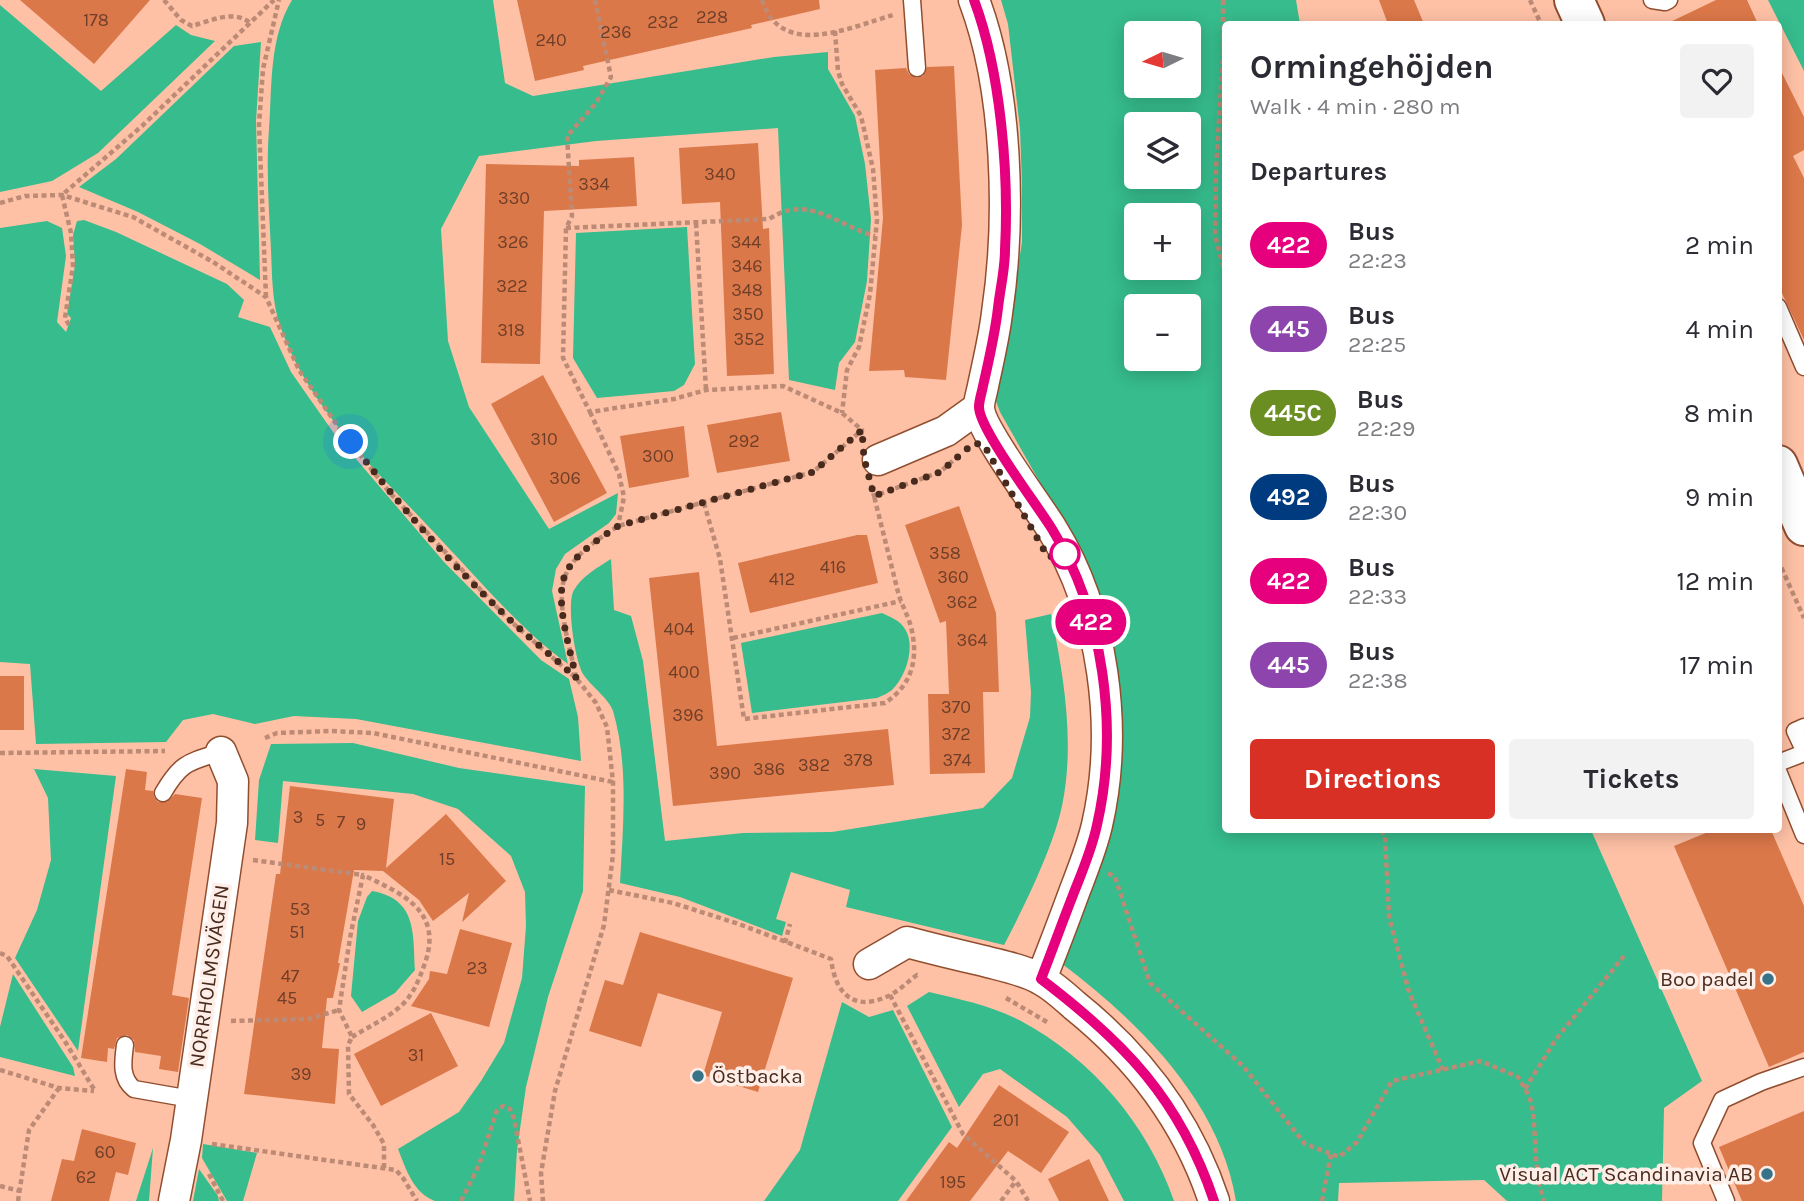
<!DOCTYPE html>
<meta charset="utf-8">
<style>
body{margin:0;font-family:Karla,sans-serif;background:#f2f2f3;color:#2b2b33;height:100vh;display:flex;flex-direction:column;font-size:26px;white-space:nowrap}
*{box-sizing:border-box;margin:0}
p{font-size:23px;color:#7c7c81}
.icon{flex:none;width:38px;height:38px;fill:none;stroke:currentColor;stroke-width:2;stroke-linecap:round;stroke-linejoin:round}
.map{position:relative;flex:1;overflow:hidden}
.side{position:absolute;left:1222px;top:21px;width:560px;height:812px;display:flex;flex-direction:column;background:#fff;border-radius:7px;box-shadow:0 4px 18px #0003}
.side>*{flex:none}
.badge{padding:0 14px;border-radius:23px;font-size:24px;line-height:46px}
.needle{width:46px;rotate:265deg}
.fabs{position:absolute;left:1124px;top:21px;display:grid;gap:14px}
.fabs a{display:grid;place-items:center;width:77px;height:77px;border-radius:7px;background:#fff;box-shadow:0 4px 18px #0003;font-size:35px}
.you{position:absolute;width:35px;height:35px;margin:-18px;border:5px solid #fff;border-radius:50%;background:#1a73e8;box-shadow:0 0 0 10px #1a73e833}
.map>.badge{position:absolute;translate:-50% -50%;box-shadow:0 0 0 4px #fff}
h2{padding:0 28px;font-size:26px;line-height:63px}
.round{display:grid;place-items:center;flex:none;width:74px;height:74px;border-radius:7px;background:#f2f2f3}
.summary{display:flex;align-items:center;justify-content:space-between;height:119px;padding:0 28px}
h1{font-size:33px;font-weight:700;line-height:52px}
.button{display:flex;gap:14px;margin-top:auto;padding:14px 28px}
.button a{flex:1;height:80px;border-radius:7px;background:#d93025;color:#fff;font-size:28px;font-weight:700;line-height:80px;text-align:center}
.button a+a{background:#f2f2f3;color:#2b2b33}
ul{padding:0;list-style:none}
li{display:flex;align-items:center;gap:21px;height:84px;padding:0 28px}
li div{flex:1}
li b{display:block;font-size:26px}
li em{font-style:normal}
li .badge{min-width:77px;font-weight:700;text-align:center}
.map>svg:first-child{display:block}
</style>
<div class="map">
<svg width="1804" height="1201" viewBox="0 0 1804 1201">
<rect width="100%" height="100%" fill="#fec1a6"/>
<path fill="#36bc8d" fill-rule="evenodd" d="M292,0H493L505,83L533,96L774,57L828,52V69L855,116L865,164L871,219L867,281L855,342L839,363L835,390L789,380L778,128L596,141L479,156L441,229L448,341L469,407L549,529L618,493L616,514L609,523L565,554L556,569L552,591L568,664C521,630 483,584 443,542C383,477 304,406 278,319C272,297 272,273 271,250C269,210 266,169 269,129C272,86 269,38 292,0Z
M1001,0H1296L1300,24H1225V830H1591L1702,1081L1664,1108L1662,1201H1507L1484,1180L1339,1183L1338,1201H1236C1220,1101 1138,1021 1061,963L1113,826L1121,772L1122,726L1115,672L1072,539L1000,412L993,393L1011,314L1022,242V183L1020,129L1008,24ZM1136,33H1188V86H1136ZM1136,124H1188V177H1136ZM1136,215H1188V268H1136ZM1136,306H1188V359H1136Z
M1768,0H1804V71Z
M0,5L101,91L176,25L191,35L215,41L98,153L52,181L0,192Z
M261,42L256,121L260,280L200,244L138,212L79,187L116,159L234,46Z
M84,220L116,232L227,284L244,300L238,317L270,327L291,372L333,432L444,562L541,660L569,679L578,717L581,761L356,719L294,716L255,724L213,714L183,720L166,742L36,744L30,664L0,662V228L47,221L62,228L66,256L57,322L66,332L71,318L67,314L75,265L73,235L77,221Z
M687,227L695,364L684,385L674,391L597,398L573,358L576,233Z
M611,559L614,610L631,616L643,661L665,841L743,833L832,832L983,808L1012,778L1030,717L1031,692L1025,620L1051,614C1064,676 1075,744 1062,806C1053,848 1024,907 1004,945L846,907L850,890L791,872L776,919L786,922L782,936L680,897L620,883C623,827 629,765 613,711C610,700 590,685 583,674C575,661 566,603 574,590C582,576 597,568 611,559Z
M882,613C890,617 900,620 905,629C916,646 906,676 892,690C888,693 882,696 877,698L752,713L741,643Z
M353,743L459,768L585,786L583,891L548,997L526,1087L517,1150L514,1201H435C413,1193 406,1169 398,1149L459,1112L481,1081L504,1043L522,978L526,926L525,892L511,856L458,809L413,794L283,781L278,843L255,840L259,780L271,744Z
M34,769L116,776L78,1051L15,958L37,910L51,860L48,798Z
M372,891C417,899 413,933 415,970L395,993L362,1012L351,996L358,921L367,897Z
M13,974L73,1067L75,1076L0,1057V1027Z
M929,992C959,999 993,1006 1021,1021C1092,1059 1148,1125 1174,1201H1124L1100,1155L1067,1117L1000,1069L983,1074L959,1107L907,1006Z
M842,1002L869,1017L893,1010L952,1127L898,1201H764L800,1150Z
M203,1144L257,1153L243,1201H227L202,1158Z
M153,1148L149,1201H136Z
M199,1169L218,1196L219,1201H193Z"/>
<path fill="#db7849" d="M20,0H150L94,64Z
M517,0H819L820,9L751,25L752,28L583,66L584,70L535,81Z
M1379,0H1414L1424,24H1388Z
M1716,0H1747L1758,24H1666Z
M1778,65L1804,117V150L1793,156L1804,178V340L1780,289L1781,281L1778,275Z
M954,66L962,225L946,380L905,377L904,370L869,371L883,218L875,70L906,68L909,74L917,78L923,76L927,67Z
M758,143L763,229L769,228L774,374L727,376L720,202L682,204L679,148Z
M634,157L637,206L544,211L540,364L481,363L486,164L579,166V160Z
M543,375L607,493L554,522L491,404Z
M781,412L790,461L717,473L707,425Z
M684,426L689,477L629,488L620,436Z
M959,506L996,613L999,692H983L985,773L930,774L928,694H949L946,621L940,623L905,525Z
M857,535H867L878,583L750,613L738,563Z
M699,572L717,746L888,729L894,785L673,806L649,578Z
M0,676H24V730H0Z
M126,769L147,772L145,790L153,791L154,797L158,802H167L175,794L202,798L172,995L189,998L178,1072L159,1069L161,1056L135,1052L134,1040L127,1035L117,1038L114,1049L108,1048L107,1062L81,1058Z
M290,786L394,799L386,868L446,814L506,881L462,922L469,893L433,921L419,900L383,871L354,870L338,963H340L333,998H327L322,1048L339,1049L335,1104L244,1094L276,874H280Z
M1713,830H1771L1804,906V1052L1769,1067L1674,846Z
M460,929L512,943L489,1027L411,1006L429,979L430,971L447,974Z
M640,932L793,978L758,1092L703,1075L722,1012L658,993L641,1047L589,1031L605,980L623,985Z
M431,1013L458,1066L381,1106L354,1054Z
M999,1085L1069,1132L1041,1173L1008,1151L970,1201H906L949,1142L957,1148Z
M1804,1111V1201H1742L1719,1147Z
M82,1129L136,1143L128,1175L116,1172L109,1201H51L62,1159L74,1161Z
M1089,1159L1109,1201H1059L1048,1179Z"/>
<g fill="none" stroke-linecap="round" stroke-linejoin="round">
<defs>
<path id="service" d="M912,0L917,68
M1652,0L1665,2L1669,0
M1778,307L1804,367
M1804,727L1795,731L1804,750
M1778,763L1804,753
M1778,771L1804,835
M163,793C181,762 189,762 221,752
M125,1045C123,1061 120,1078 134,1089L191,1099
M1726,1201L1702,1143L1722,1100L1761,1082L1804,1067"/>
<path id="minor" d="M974,0C1008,90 1011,219 997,313C994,338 988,362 983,386C982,392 979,400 979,407C979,428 1038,506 1052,529C1104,613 1119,729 1097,825C1092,847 1083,869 1075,890C1064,920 1053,949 1041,979
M878,460L946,431L978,408
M869,964L907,942C933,949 958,955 984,961C1003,966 1024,970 1040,979C1052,985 1064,996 1074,1005C1139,1057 1188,1122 1214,1201
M174,1201L186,1140L232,823L233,781L221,752"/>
<path id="secondary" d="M1574,0L1585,24
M1778,465L1804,526"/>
</defs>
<use href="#service" stroke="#914e2f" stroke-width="19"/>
<use href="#minor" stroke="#914e2f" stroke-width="33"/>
<use href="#secondary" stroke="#914e2f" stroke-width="42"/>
<path stroke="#bc8a75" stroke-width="4.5" stroke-dasharray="5 3.5" stroke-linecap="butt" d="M164,0L181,20L192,26C210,21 234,9 250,23
M595,0L611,77L596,103L567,136L572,216L566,228L563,358L590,412L674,399L706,390L783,386L842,413L862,430L861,439
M762,0C781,60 851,27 893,15
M1223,0V55L1216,169L1215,235L1225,273
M1530,0L1541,24
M835,31L838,71L842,84L861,116L873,169L877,220L870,294L859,347L847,370L842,413
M0,203L25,196L62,195L133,217L213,262L266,297L299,370L337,425L390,493L508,619L576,678L596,703L607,727L613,782V855L604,925L555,1091L541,1173L543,1201
M696,223L706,390
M566,228L769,219C809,193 837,226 875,236
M266,297L259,125L263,69L279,0
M69,325L65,318L73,266L71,233L62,195L142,126L274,0
M590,412L619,474L624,497L618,526
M871,485L874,496L940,472L956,458
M704,503L720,559L744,719L885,703C912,685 919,659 911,627C908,615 901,604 898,592C890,560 882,528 874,496
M1778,560L1804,618
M733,638L901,601
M576,677C571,650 554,600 566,574C576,552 599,539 618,526L813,472L861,431
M265,738L277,733L330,731L373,733L613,782
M0,753L165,751
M1381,830L1385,836L1389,917L1409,992L1443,1070
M253,860L363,875
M1108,873L1115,877L1150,983L1243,1066L1305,1144L1339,1157L1357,1142L1392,1081L1481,1061L1518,1077C1523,1086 1531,1097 1532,1107C1537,1139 1533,1168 1544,1201
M609,890L673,903L739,924L831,959C835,991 851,1012 886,997C897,993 907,982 917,975L920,976
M785,943L790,924
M0,953L7,956L66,1043L95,1091
M890,995L963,1134L1016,1181L1028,1201
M1006,998L1047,1022
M231,1021L308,1019L339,1010
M352,1037C368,1027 388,1018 402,1005C414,993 419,980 425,963C443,911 403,894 363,875L350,938L339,1010L352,1037L348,1045L349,1094L373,1125L384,1144V1168
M0,1070L59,1088L94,1091
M1525,1089L1556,1039L1624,956
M212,1144L396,1170L403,1178L417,1201
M209,1174L223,1201
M0,1186L20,1191
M18,1201L29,1130L59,1088
M461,1201L479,1165L497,1110L503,1106L510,1109L514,1119L530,1201
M1001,1201L1016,1181
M1322,1201L1331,1154"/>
<use href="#service" stroke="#fff" stroke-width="16"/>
<use href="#minor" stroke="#fff" stroke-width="30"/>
<use href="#secondary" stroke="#fff" stroke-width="38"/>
</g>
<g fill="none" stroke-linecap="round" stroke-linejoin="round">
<defs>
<path id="line" d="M974,0C1001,72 1009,174 1005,250C1005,270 1000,289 998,308C995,334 989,360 983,386C982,392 979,400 979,407C979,429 1038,506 1052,529C1104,613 1119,729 1097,825C1092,849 1082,872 1073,895C1062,923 1052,951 1041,979C1124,1042 1180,1099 1214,1201"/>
</defs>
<use href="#line" stroke="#fff" stroke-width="16"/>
<use href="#line" stroke="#e6007e" stroke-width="10"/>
<path stroke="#492b1e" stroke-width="7" stroke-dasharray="0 12.6" d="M351,442C398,504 451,564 508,618C530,639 554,657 576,678C571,651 554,601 565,575C575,553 599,539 618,526L813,472L862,430L864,458L874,496L940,472L974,443L984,445L1048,557L1065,554"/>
</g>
<circle fill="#fff" stroke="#e6007e" stroke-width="3.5" cx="1065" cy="554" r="14"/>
<g fill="#367389" stroke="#feeee7" stroke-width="2.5">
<circle cx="1768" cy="979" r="7"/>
<circle cx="698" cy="1076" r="7"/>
<circle cx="1767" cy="1174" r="7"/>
</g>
<g text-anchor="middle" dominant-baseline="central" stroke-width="7" stroke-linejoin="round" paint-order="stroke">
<g font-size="18" fill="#6e3e29">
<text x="712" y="17">228</text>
<text x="96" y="20">178</text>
<text x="663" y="22">232</text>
<text x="616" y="32">236</text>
<text x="551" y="40">240</text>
<text x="720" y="174">340</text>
<text x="594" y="184">334</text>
<text x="514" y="198">330</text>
<text x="513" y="242">326</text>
<text x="746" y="242">344</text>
<text x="747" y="266">346</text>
<text x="512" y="286">322</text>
<text x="747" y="290">348</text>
<text x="748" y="314">350</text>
<text x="511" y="330">318</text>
<text x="749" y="339">352</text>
<text x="544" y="439">310</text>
<text x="744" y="441">292</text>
<text x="658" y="456">300</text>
<text x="565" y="478">306</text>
<text x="945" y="553">358</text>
<text x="833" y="567">416</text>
<text x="953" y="577">360</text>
<text x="782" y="579">412</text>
<text x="962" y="602">362</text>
<text x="679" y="629">404</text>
<text x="972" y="640">364</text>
<text x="684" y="672">400</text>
<text x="956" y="707">370</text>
<text x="688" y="715">396</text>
<text x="956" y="734">372</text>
<text x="858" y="760">378</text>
<text x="957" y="760">374</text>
<text x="814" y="765">382</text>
<text x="769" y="769">386</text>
<text x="725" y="773">390</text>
<text x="298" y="817">3</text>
<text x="320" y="820">5</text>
<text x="341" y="822">7</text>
<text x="361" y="824">9</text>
<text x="447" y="859">15</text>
<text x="300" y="909">53</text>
<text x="297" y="932">51</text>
<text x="477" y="968">23</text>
<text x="290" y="976">47</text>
<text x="287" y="998">45</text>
<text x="416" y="1055">31</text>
<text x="301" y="1074">39</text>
<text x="1006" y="1120">201</text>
<text x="105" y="1152">60</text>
<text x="86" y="1177">62</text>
<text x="953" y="1182">195</text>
</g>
<g font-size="21" fill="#492b1e" stroke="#feeee7">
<text transform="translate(209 976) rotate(-82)">NORRHOLMSVÄGEN</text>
</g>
<g font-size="21" fill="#492b1e" stroke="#feeee7" text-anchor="end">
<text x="1754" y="979">Boo padel</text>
<text x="712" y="1076" text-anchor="start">Östbacka</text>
<text x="1753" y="1174">Visual ACT Scandinavia AB</text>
</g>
</g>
</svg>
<div class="fabs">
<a><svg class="needle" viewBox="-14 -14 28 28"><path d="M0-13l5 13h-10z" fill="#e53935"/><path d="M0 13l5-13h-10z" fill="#7c7c81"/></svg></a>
<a><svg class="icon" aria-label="layers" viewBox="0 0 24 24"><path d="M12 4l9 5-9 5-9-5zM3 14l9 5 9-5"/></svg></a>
<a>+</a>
<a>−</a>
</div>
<div class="you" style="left:351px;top:442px"></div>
<b class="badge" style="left:1091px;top:622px;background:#e6007e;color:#fff">422</b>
<section class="side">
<div class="summary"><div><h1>Ormingehöjden</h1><p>Walk · 4 min · 280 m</p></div><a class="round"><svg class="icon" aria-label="heart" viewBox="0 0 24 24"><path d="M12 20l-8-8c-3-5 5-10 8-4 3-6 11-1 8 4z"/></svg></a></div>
<h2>Departures</h2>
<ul>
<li><span class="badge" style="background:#e6007e;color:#fff">422</span><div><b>Bus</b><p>22:23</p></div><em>2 min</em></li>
<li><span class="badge" style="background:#8e44ad;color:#fff">445</span><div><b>Bus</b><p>22:25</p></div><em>4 min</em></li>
<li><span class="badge" style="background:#6b8e23;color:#fff">445C</span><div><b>Bus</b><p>22:29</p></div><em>8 min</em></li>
<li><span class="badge" style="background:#003b80;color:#fff">492</span><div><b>Bus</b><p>22:30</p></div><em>9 min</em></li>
<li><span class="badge" style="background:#e6007e;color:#fff">422</span><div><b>Bus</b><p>22:33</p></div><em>12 min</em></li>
<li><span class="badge" style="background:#8e44ad;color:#fff">445</span><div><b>Bus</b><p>22:38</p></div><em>17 min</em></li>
</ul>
<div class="button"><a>Directions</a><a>Tickets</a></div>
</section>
</div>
